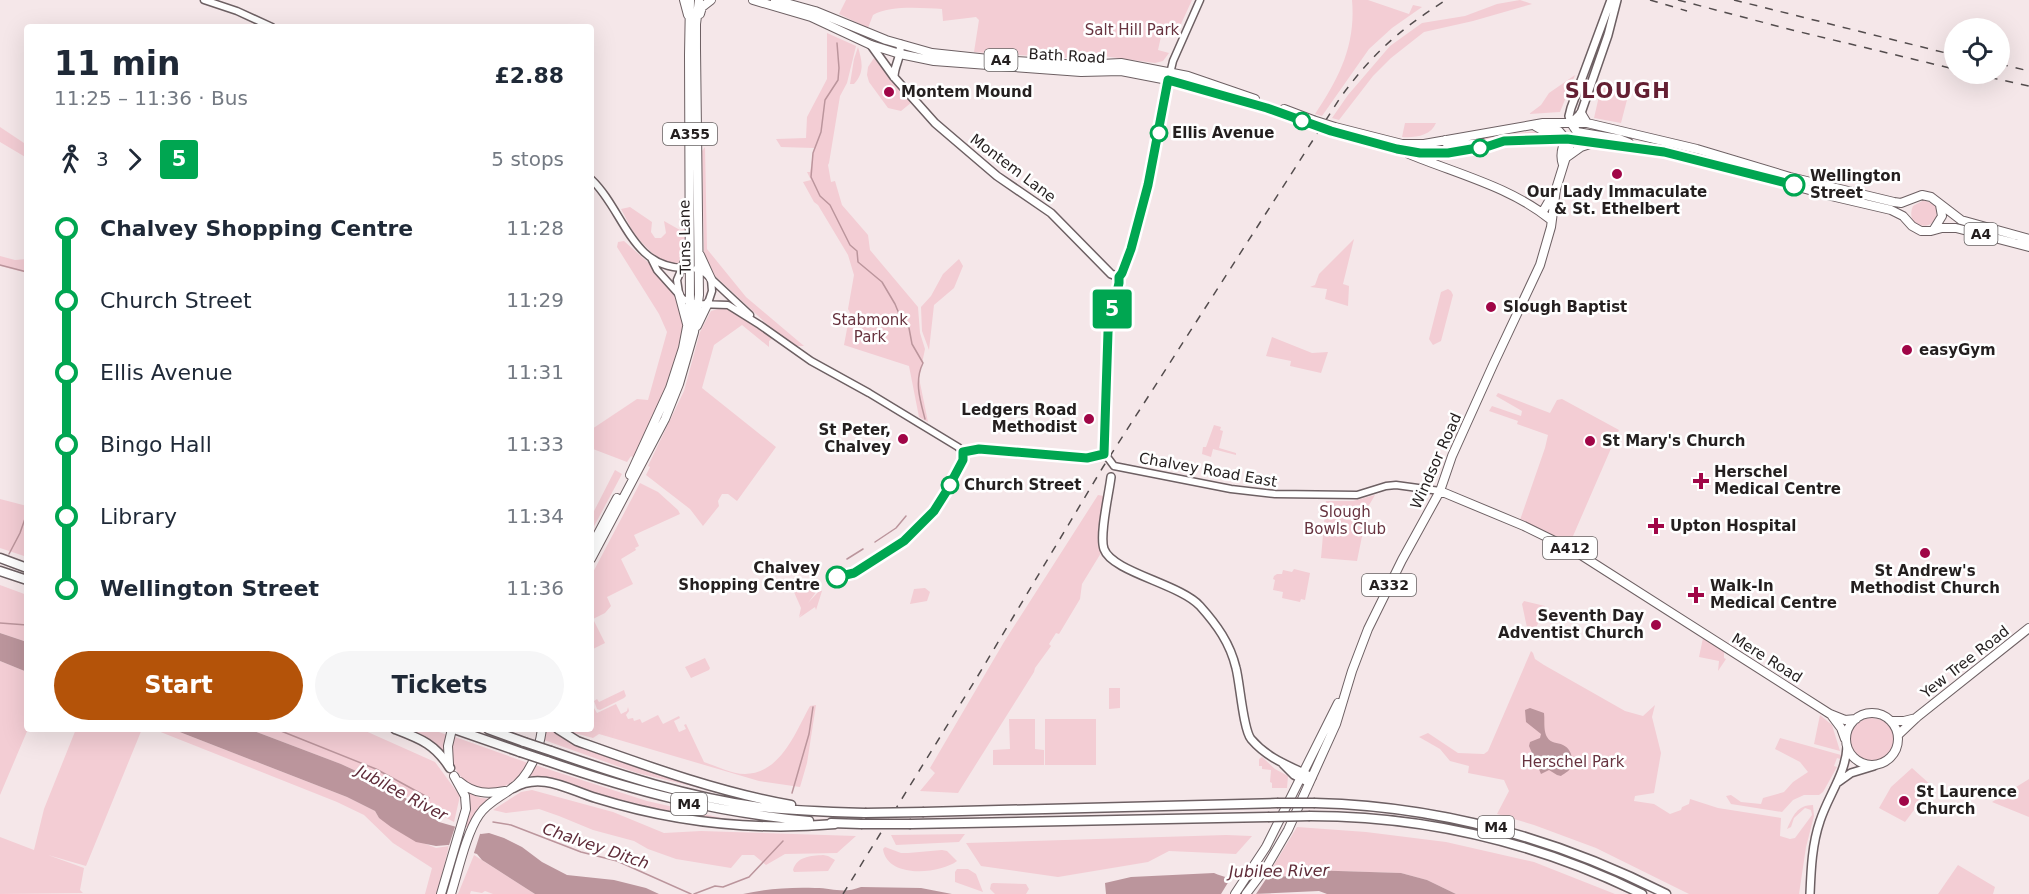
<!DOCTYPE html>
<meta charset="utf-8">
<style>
body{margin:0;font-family:"DejaVu Sans",sans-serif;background:#f6f6f7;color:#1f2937;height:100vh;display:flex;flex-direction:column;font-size:22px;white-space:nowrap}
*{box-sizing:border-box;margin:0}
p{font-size:20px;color:#747a83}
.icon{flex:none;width:33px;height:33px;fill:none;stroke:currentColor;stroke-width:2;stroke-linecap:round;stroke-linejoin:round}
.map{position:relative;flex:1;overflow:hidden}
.side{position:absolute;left:24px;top:24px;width:570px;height:708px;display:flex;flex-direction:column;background:#fff;border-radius:6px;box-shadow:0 6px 24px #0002}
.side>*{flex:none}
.badge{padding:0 12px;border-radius:4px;font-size:21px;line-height:39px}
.buttons{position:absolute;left:1944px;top:18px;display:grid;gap:12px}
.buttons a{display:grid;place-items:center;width:66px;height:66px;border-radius:50%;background:#fff;box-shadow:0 6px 24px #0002;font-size:30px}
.map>.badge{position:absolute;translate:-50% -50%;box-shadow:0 0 0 3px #fff}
.legs{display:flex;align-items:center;gap:9px;height:66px;padding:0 30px;font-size:20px}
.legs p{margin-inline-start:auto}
.summary{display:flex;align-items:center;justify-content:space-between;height:102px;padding:0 30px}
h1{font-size:33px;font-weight:700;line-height:45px}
.button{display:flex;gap:12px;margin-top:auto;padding:12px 30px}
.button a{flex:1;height:69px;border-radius:36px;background:#b45309;color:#fff;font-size:24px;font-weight:700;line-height:69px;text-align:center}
.button a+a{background:#f6f6f7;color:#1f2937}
ul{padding:0 30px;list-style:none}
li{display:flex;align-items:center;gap:21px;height:72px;font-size:22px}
li i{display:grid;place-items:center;width:9px;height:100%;margin:0 8px;background:currentColor}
li i::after{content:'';width:15px;height:15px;margin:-8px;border:4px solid;border-radius:50%;background:#fff}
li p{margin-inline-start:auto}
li:first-child i{background:linear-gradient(#0000 50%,currentColor 0)}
li:last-child i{background:linear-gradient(currentColor 50%,#0000 0)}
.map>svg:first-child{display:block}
</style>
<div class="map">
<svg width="2029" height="894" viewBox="0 0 2029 894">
<rect width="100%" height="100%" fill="#f5e7e9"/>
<path fill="#f3cdd4" d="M846,0H1192L1176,35L1162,32L1158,50L1169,53L1163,61L1155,63L1103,56L1062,58L974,52L979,20L976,17L943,21L942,9C923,8 889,5 873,15L868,28L839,14Z
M1352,0H1368L1409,14L1413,5L1422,7L1392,28L1369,49L1322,116L1315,114C1339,78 1356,45 1352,0Z
M1520,0L1532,4L1473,21L1424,32L1391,58L1373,76L1339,120L1332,118L1348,95L1390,46L1422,23L1465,16L1497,4Z
M827,33L856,46L847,83L840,96L829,163L828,165L831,182L835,181L842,205L868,235L870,250L918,307L920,333L925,349L919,378L928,422L919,417L909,366L844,345L850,313L848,309L854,275L848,255L818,205L814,202L803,182L811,180L807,172H810L814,148L781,147L776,139L806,138L807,117L827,79Z
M858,47C862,61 865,72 854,84H850L854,59Z
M874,58L912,102L901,111L888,108L869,82L867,75L868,67Z
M1575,75L1560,112L1529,114L1541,105L1549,93Z
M1602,83H1607L1629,92L1621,123L1594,118Z
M1405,123H1436C1431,136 1414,138 1402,137Z
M0,127L27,145V158L0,142Z
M1540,131L1552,132V137L1498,140L1462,144L1461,141L1503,134Z
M705,147L707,249L746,297L804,346H795L773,330L714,275L704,254L702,151Z
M1924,200L1935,205C1946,232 1902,233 1913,206Z
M630,207L652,222L651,232L655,238H661L666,233L664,221L680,230L688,228C688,239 689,256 679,263C666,273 638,239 632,230C628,223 625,216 621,209Z
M1354,239L1343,284L1349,286L1348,306L1325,299L1327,289L1310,287L1315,285L1319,274Z
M624,241L651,265L658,276L664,279L672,288L682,310L685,336L669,387L634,458L631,456L627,462L593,449L592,429L637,399L648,400L667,332L659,314L617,247L618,242Z
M0,256L15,260L27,259V273L0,266Z
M959,259L963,266L954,288L934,305L929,350L922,331L921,307L931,296L943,274Z
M1448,289L1451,291L1453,295L1441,341L1433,345L1429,339L1441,292Z
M725,307L747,317L772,339L769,341V347L742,325L714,345L702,388L776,447L737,501L728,494H722L718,501L719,506L703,526L690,509L646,475L650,467L648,466L684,391L700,332L711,311Z
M1272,337L1312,353L1328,352L1321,373L1290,366L1291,361L1266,356Z
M1498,393L1550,413L1557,400L1562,399L1619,430L1570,543L1520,520L1545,448L1548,435L1517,424L1518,421L1489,411L1492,406L1521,416L1522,411L1496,396Z
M1214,425L1221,427L1220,430L1223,431L1219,448L1236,453V455L1213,449L1211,457L1202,454L1203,447H1206Z
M615,470L622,474L591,532V517Z
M640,483L658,492L678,510L680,514L634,535L639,546L635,548L636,550L621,559L633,584L607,597L611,606L605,613L593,619L605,643L591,650V576Z
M1098,495L1104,496L1099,539L1101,553L1082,584L1080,599L1059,634L1056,633L1049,644L1051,646L1035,668L1034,672L958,793L920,791L935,773L930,768L1004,642Z
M1375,495L1368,507L1357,561L1321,558L1326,501H1353Z
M0,499L27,506V557L0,548Z
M1294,569L1310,573L1305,600L1301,599L1300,602L1282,598L1283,592L1273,590L1275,580L1273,579L1274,576L1277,574H1282L1283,570L1292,572Z
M0,585L27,595V642L0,633Z
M819,588L808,603L819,591H822L816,610L815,607L799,618L803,613L799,617L801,608L794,592Z
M925,588L930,592L927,601L910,604L914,589Z
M1524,601L1545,606V609L1531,638L1529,637L1522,604Z
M1703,638L1724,652V658L1726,659L1718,671L1719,661L1699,657Z
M1531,651L1533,653L1535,659L1544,665L1625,711L1643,716L1655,705L1652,717L1661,753L1654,793L1635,796L1634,801L1654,804L1670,814L1681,810L1682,807L1689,804L1690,799L1718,808L1781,818L1780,836L1790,839L1795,838L1812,815L1811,810L1805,808L1794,818L1791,827L1787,829C1793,816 1797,805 1813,805L1814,816L1806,847L1799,894H1689L1596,848L1534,825L1497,814L1509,791L1504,780L1468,773L1469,766L1450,761L1440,749L1419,737L1428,733L1458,753L1484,754L1488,751Z
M705,658L710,668L709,670L691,678L685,667Z
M0,661L27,672L28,729L0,795Z
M1109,688H1120V708L1109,709Z
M624,690L626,696L624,698L600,710L597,709L594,701L597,699L599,702Z
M591,703L597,713L616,704L621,714L627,711L628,707L629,711L626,715L628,719L633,718L634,721L640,719L642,723L658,715L663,724L679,716L680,718L674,721L679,732L686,729L684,725L686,724L704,762C716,766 732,774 745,774C781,773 795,733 810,706L816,705L807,763L800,787L759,781L599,734L593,738L571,732L568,729H591Z
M1820,715L1832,725L1840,751L1814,744Z
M1850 740a22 22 0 1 1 44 0a22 22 0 1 1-44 0Z
M1009,719H1035V749L1044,750V765H993V750L1010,749Z
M1045,719H1096V765H1045Z
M76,729H142L86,866L48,855L84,868L80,890L83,893L0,894V837L34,850L44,809Z
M153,729H172L347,797L375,811L379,818L421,842L436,848L449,846L437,894H425L432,868L393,843L364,815L337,802Z
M249,729H361L435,762L460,796L454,822L378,781L341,764Z
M402,729H431L447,735L443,753Z
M547,729C557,729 567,740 577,744L721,793L637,773L544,740Z
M455,737L528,763C506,810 437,788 455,737Z
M1780,738L1841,755L1840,759L1837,758L1834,766L1837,767L1823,792L1819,795H1804L1793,800L1782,812L1731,804L1726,796L1731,795L1741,802L1761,804L1763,798L1784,792L1793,782L1808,772L1800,762L1775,749Z
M1262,757L1275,769L1288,776L1287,788H1272V783L1270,782L1271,770L1262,769V766H1259V759Z
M535,765L647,801L739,822L661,813L595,794L549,777L530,776Z
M1912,768L1932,786L1905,822L1879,808L1891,787Z
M2029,779V817L1992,802Z
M532,790L613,812L664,833L701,831L856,836L837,853L785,854L766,865L754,855H742L731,868L676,859L648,849L634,841L593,830L559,816L539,809L506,813L493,810L521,792Z
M468,793L481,798L491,799L486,803L452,882L449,880L470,811Z
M1297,827L1366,832L1446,842L1534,862L1615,894H1456L1427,880L1401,873L1307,870L1299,875L1269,877L1272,868Z
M965,834L959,842L896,845L891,835Z
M1226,835L1252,836L1236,854L1169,851L1148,862L1058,877L981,866L966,843Z
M885,847L901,853H908L942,850L947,851L957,861C940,874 887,879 883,849Z
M474,855L535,894H493L485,891L482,893L471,891L470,894H458Z
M823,855L828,856L835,860L828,871L794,872L793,870C797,856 811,856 823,855Z
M1958,865L1995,887L1993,894H1938Z
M957,869H968L976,874L983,892L955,882V872Z
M993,883L1026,884L1029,889L1026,894H995L990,889L991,884Z"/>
<path fill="#bb959c" d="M0,633L27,642V672L0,661Z
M1530,708L1544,713C1545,720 1543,730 1547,737C1551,744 1557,742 1563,745C1572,749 1575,762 1569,770C1569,771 1562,775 1561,776L1557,775L1549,770L1541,774L1529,746L1530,742L1540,738L1541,734L1526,722L1525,710Z
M172,729H249L341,764L378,781L415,804L427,809L439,822L481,834L489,833L504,838L522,847L542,862L567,875L614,880L646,888L659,894H535L482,860L477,854L448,845L436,846L416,842L391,827L379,818L375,811L347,797Z
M1307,870L1401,873L1427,880L1456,894H1327L1319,891L1253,894H1106L1105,883L1131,877L1214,873C1236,884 1274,877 1299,875Z
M861,887L921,888L952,894H743C766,889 790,887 815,888C833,888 843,894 861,887Z"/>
<path fill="#f5e7e9" d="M456,824L481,831L473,856L448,848Z
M1232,876H1268L1256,894H1221Z"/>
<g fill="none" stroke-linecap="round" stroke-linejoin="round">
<path stroke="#bb959c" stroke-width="1.5" d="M837,43L839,68L838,80L825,100L821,132L813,153L811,177L820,196L830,205L850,245L857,251L858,262L882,282L895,304L902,321L909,328L912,344L923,363C914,381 920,400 925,419
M0,265L27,272
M875,542L896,528L906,516
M9,554L20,533L27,513
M847,559L863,549
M0,623L27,625
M276,729L376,769L429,798
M792,793L809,734L813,707
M493,822L511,825L581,852L617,861L691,894
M694,894L715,886L723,887L749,877L783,841"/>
<defs>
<path id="tertiary" d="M204,0L237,11L272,27
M591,179C624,210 631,269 686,268
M651,258L657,270L683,299L697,304L728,305L760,325L811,361L869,393L958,447L963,452
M696,269L705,273L750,315
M1119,277L1122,273L1131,249L1152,168L1161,127L1162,107L1173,61L1200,0
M679,293L677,280L682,268
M708,303L712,291L711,279
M963,452L979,449L1087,458L1105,454L1114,466
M1114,466L1231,489L1275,494L1357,495L1386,486L1396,485L1440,491
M854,573C870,561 890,553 905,540C926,522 962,481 963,452"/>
<path id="secondary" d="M871,45L894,77L935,123L997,176L1051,213L1111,274L1119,277V283L1108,332L1105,454
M894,77C894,65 902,57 900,44
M1571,123L1581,113L1608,35L1617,0
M1571,123L1569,116L1571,108L1611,0
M1111,477C1109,494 1099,535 1104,549C1112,572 1180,584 1200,606C1217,625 1230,643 1236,668C1240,683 1243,729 1251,739C1268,759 1290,766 1312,777
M1283,764L1294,775L1309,783
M1837,783L1851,773L1874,766
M1810,894C1811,870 1812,844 1820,821C1828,796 1846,773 1847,747"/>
<path id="primary" d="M684,0L688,15
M753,0L811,17L871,45L900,54L934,61L1081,72L1121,71L1183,83L1267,108L1312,125
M775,0L815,11L886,40L932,53L998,60L1081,65L1121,63L1188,76L1255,99
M700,14L702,7L711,0
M1284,109L1313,120
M1581,113L1587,123
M1571,123L1577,132L1619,139L1629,143
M1535,126L1542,130L1559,131L1570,144L1556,189L1542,213
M1335,127L1402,144H1424L1543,123H1587L1697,149L1790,177L1894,202L1901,203L1922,195L1931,197L1961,220L2029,239
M1362,139L1420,153L1448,154L1489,146L1504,141L1527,139H1567L1656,150L1686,156L1831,196L1891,210L1903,216L1912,226L1921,231H1931L1942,228H1956L2029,247
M1445,140L1448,146H1451L1482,143
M1409,154C1457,174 1511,187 1551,220
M1567,157L1581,147L1590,144
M1563,165C1560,156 1562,146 1567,138
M1934,229L1942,216L1940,205
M700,255L711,279
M682,268L689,250
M679,294L687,324
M697,326L708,303
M630,475L670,388L683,348L690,311L689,55L690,0
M1440,491L1524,526L1573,550L1830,714L1845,720L1856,719
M591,547L617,498
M591,559L665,419L679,384L694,332L699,295L696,49V24L699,0
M1846 739a26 26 0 1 1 52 0a26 26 0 1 1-52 0Z
M1832,716L1841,728L1845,739
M1891,721H1904L1916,718
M1898,735L1917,717L2029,628
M449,764L448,746L452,729
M460,782C474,794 488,794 505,791
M441,894L466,809L465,796L454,776
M451,894C458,872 466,834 479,815C487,803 499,798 511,789C530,776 539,751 542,729
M1235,894L1266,847L1338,703
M1246,894L1267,866L1288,830L1336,724L1352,671L1368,629L1402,560L1440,491L1452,456L1493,365L1540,265L1551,227L1556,189"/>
<path id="motorway" d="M0,558L27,568
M0,571L27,580
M395,729C421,739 435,744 450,768
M454,729L520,752
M488,729L524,742
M558,729L577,741C647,766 718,792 791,805
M551,751C620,775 687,797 760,807C795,811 830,812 865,813
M547,761C637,792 714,812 809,821
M513,788C541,771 569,790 596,798C673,822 755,831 835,824
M1315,803C1439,806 1556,838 1666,894
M924,812L1277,803
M1310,816C1427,816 1538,843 1642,894
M831,823L861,824
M911,824L1268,817"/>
</defs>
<use href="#tertiary" stroke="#6d6063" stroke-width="9"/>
<use href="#secondary" stroke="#6d6063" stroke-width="10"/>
<use href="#primary" stroke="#6d6063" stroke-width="10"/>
<use href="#motorway" stroke="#6d6063" stroke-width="11"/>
<use href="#tertiary" stroke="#fff" stroke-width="6"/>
<use href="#secondary" stroke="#fff" stroke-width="7"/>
<use href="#primary" stroke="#fff" stroke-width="8"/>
<use href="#motorway" stroke="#fff" stroke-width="8"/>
<path stroke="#534c4d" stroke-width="1.5" stroke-dasharray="8 8" stroke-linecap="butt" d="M1650,0L1687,11
M1678,0L1792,30L1954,69
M1734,0L1954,55
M2000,64L2029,71
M1974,74L2029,86
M843,894L979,674L1103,467L1340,98C1373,53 1399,30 1446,0"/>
<defs>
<path id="primary-bridge" d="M1313,120L1335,127"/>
<path id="motorway-bridge" d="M524,742L551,751
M520,752L547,761
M1277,803H1315
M865,813L924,812
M1268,817L1310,816
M861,824H911"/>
</defs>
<use href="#primary-bridge" stroke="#6d6063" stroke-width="10" stroke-linecap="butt"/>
<use href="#motorway-bridge" stroke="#6d6063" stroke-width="11" stroke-linecap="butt"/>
<use href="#primary-bridge" stroke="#fff" stroke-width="8"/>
<use href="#motorway-bridge" stroke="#fff" stroke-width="8"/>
</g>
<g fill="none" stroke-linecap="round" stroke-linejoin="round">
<defs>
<path id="line-1" d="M837,577L854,573L904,541L934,511L946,492L963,460V452L979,449L1087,458L1104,454L1108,332L1119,283V277L1122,273L1131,249L1148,185L1168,80L1267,108L1331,131L1397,149L1420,153H1448L1489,146L1504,141L1567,139L1664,152L1794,185"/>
</defs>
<use href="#line-1" stroke="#fff" stroke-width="14"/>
<use href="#line-1" stroke="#00a651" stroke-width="9"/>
</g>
<g fill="#a00647" stroke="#fff" stroke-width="2">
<circle cx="889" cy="92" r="6"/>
<circle cx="1617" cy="174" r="6"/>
<circle cx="1491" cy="307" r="6"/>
<circle cx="1907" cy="350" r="6"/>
<circle cx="1089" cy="419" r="6"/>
<circle cx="903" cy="439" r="6"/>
<circle cx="1590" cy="441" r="6"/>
<path d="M1698 472h6v6h6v6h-6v6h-6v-6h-6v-6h6z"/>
<path d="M1653 517h6v6h6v6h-6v6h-6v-6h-6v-6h6z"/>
<circle cx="1925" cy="553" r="6"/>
<path d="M1693 586h6v6h6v6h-6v6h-6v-6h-6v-6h6z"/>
<circle cx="1656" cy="625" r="6"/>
<circle cx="1904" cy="801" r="6"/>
</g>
<g fill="#fff" stroke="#00a651" stroke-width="3">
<circle cx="1302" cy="121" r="8"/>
<circle cx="1159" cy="133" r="8"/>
<circle cx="1480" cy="148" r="8"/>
<circle cx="1794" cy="185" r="10"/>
<circle cx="950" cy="485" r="8"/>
<circle cx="837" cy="577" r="10"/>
</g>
<g text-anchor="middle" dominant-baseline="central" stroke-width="5" stroke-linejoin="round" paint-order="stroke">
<g fill="#fff" stroke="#666262" stroke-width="1.5">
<rect x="984.5" y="49" width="33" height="22" rx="4.5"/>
<rect x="663" y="123" width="54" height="22" rx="4.5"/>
<rect x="1964.5" y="223" width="33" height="22" rx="4.5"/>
<rect x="1543" y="537" width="54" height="22" rx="4.5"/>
<rect x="1362" y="574" width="54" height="22" rx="4.5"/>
<rect x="671" y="793" width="36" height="22" rx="4.5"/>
<rect x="1478" y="816" width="36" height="22" rx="4.5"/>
</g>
<g font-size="14" font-weight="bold" fill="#241f1f">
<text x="1001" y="60">A4</text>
<text x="690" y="134">A355</text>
<text x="1981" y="234">A4</text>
<text x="1570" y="548">A412</text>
<text x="1389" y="585">A332</text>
<text x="689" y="804">M4</text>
<text x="1496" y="827">M4</text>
</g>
<g font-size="15" fill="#67333f" stroke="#fff">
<text x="1132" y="30">Salt Hill Park</text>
<text x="870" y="320">Stabmonk<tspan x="870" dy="17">Park</tspan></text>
<text x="1345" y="512">Slough<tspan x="1345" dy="17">Bowls Club</tspan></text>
<text x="1573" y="762">Herschel Park</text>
</g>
<g font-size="15" fill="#241f1f" stroke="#fff">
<text transform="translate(1067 56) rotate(3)">Bath Road</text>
<text transform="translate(1013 168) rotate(37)">Montem Lane</text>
<text transform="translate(685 237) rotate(-91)">Tuns Lane</text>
<text transform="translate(1436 461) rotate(-66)">Windsor Road</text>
<text transform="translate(1208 470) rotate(10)">Chalvey Road East</text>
<text transform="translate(1767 658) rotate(32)">Mere Road</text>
<text transform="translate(1965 662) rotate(-38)">Yew Tree Road</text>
</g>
<g font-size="15" font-weight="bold" fill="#241f1f" stroke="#fff" text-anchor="start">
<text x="901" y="92">Montem Mound</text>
<text x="1617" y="192" text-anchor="middle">Our Lady Immaculate<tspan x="1617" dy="17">&amp; St. Ethelbert</tspan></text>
<text x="1503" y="307">Slough Baptist</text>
<text x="1919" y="350">easyGym</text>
<text x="1077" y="410" text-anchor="end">Ledgers Road<tspan x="1077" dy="17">Methodist</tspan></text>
<text x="891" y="430" text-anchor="end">St Peter,<tspan x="891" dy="17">Chalvey</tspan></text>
<text x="1602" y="441">St Mary's Church</text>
<text x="1714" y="472">Herschel<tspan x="1714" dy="17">Medical Centre</tspan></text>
<text x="1670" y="526">Upton Hospital</text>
<text x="1925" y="571" text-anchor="middle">St Andrew's<tspan x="1925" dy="17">Methodist Church</tspan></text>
<text x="1710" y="586">Walk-In<tspan x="1710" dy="17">Medical Centre</tspan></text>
<text x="1644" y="616" text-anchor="end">Seventh Day<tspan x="1644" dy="17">Adventist Church</tspan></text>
<text x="1916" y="792">St Laurence<tspan x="1916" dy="17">Church</tspan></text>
</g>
<g font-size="15" font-weight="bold" fill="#241f1f" stroke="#fff" text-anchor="start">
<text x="1172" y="133">Ellis Avenue</text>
<text x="1810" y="176">Wellington<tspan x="1810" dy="17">Street</tspan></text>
<text x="964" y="485">Church Street</text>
<text x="820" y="568" text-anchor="end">Chalvey<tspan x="820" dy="17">Shopping Centre</tspan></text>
</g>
<g font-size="16" font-style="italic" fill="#5f2c39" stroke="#fff">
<text transform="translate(402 793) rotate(28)">Jubilee River</text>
<text transform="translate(596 846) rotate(19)">Chalvey Ditch</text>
<text transform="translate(1279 871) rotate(-1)">Jubilee River</text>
</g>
<g font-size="21" font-weight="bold" letter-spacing="1.5" fill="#642033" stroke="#fff">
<text x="1618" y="91">SLOUGH</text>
</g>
</g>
</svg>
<div class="buttons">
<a><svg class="icon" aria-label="locate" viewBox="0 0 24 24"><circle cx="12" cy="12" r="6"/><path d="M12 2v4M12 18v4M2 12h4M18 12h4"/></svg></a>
</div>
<b class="badge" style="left:1112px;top:309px;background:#00a651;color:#fff">5</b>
<section class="side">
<div class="summary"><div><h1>11 min</h1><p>11:25 – 11:36 · Bus</p></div><b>£2.88</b></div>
<div class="legs"><svg class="icon" aria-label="walk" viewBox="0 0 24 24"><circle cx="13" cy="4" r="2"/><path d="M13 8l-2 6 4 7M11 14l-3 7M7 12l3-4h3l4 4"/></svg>3<svg class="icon" aria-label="forward" viewBox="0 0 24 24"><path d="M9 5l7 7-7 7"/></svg><b class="badge" style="background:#00a651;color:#fff">5</b><p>5 stops</p></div>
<ul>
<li><i style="color:#00a651"></i><b>Chalvey Shopping Centre</b><p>11:28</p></li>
<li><i style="color:#00a651"></i><span>Church Street</span><p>11:29</p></li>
<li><i style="color:#00a651"></i><span>Ellis Avenue</span><p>11:31</p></li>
<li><i style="color:#00a651"></i><span>Bingo Hall</span><p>11:33</p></li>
<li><i style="color:#00a651"></i><span>Library</span><p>11:34</p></li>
<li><i style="color:#00a651"></i><b>Wellington Street</b><p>11:36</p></li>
</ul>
<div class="button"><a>Start</a><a>Tickets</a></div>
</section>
</div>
